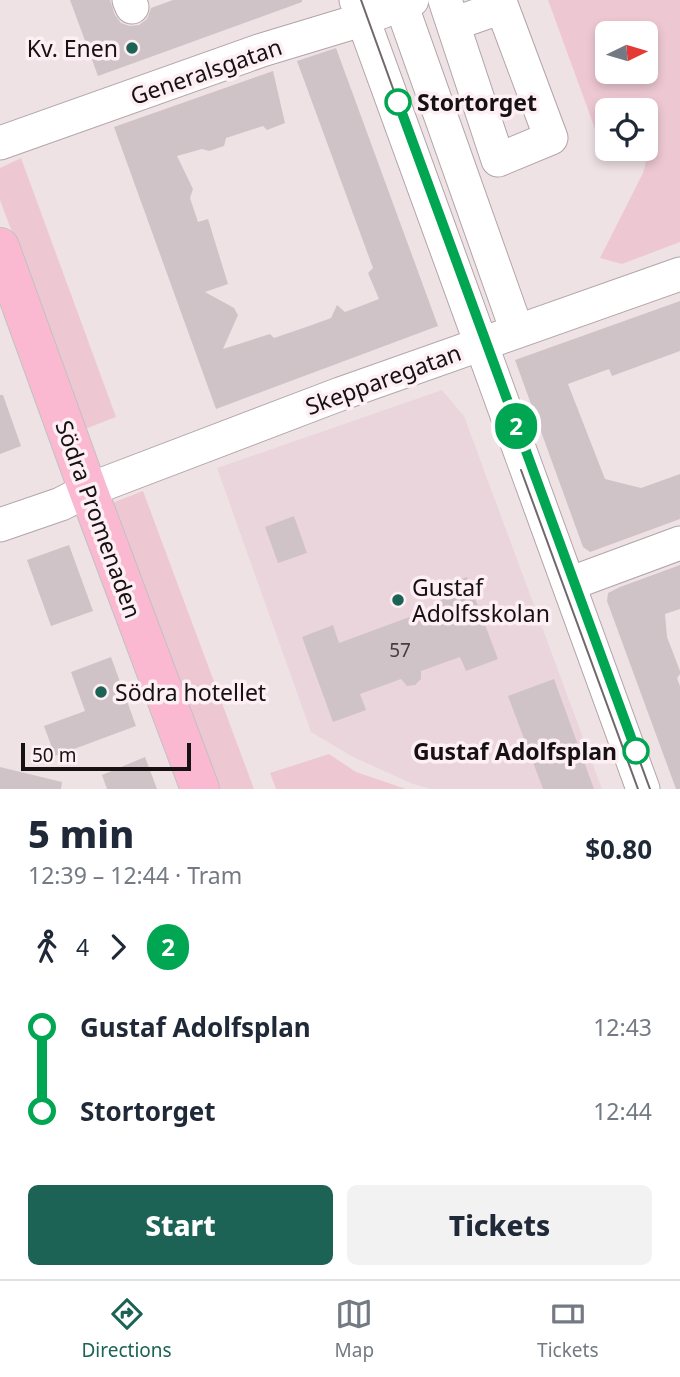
<!DOCTYPE html>
<meta charset="utf-8">
<style>
body{margin:0;font-family:"Noto Sans",sans-serif;background:#f2f2f3;color:#1f2937;height:100vh;display:flex;flex-direction:column;font-size:26px;white-space:nowrap}
*{box-sizing:border-box;margin:0}
p{font-size:23px;color:#747a83}
.icon{flex:none;width:38px;height:38px;fill:none;stroke:currentColor;stroke-width:2;stroke-linecap:round;stroke-linejoin:round}
.map{position:relative;height:789px;overflow:hidden}
.drawer{display:flex;flex-direction:column;background:#fff;flex:1}
.drawer>*{flex:none}
.badge{padding:0 14px;border-radius:23px;font-size:24px;line-height:46px}
.needle{width:46px;rotate:85deg}
.tools{position:absolute;left:595px;top:21px;display:grid;gap:14px}
.tools a{display:grid;place-items:center;width:63px;height:63px;border-radius:10px;background:#fff;box-shadow:0 4px 10px #0003;font-size:35px}
.scale{position:absolute;left:21px;bottom:18px;width:170px;box-sizing:border-box;padding-left:7px;border:4px solid #161113;border-top:0;font-size:19px;line-height:24px;white-space:nowrap;color:#161113;-webkit-text-stroke:5px #fdeff3;paint-order:stroke}
.map>.badge{position:absolute;translate:-50% -50%;box-shadow:0 0 0 4px #fff}
.legs{display:flex;align-items:center;gap:10px;height:77px;padding:0 28px;font-size:23px}
.legs p{margin-inline-start:auto}
.overview{display:flex;align-items:center;justify-content:space-between;height:119px;padding:0 28px}
h1{font-size:38px;font-weight:800;line-height:52px}
.primary-button{display:flex;gap:14px;margin-top:auto;padding:14px 28px}
.primary-button a{flex:1;height:80px;border-radius:10px;background:#1c6356;color:#fff;font-size:28px;font-weight:800;line-height:80px;text-align:center}
.primary-button a+a{background:#f2f2f3;color:#1f2937}
ul{padding:0 28px;list-style:none}
li{display:flex;align-items:center;gap:24px;height:84px;font-size:26px}
li i{display:grid;place-items:center;width:10px;height:100%;margin:0 9px;background:currentColor}
li i::after{content:'';width:18px;height:18px;margin:-9px;border:5px solid;border-radius:50%;background:#fff}
li p{margin-inline-start:auto}
li:first-child i{background:linear-gradient(#0000 50%,currentColor 0)}
li:last-child i{background:linear-gradient(currentColor 50%,#0000 0)}
.tab-bar{display:flex;justify-content:space-around;align-items:center;height:98px;border-top:2px solid #e0e1e3;background:#fff;font-size:19px;color:#747a83}
.tab-bar a{display:grid;justify-items:center;gap:4px}
.tab-bar .on{color:#1c6356}
.map>svg:first-child{display:block}
</style>
<div class="map">
<svg width="680" height="789" viewBox="0 0 680 789">
<rect width="100%" height="100%" fill="#efe2e5"/>
<path fill="#ebd5dc" d="M442,390L464,416L602,789H431L413,784L353,757L311,732L217,468Z"/>
<path fill="#edc8d3" fill-rule="evenodd" d="M548,0H680V242L622,264L600,258L643,173L649,152V119L646,120V110H607V134L598,137ZM646,33V72H607V33Z
M21,158L116,417L85,429L0,200V168Z
M143,491L254,789H217L112,503Z
M329,754L356,772L406,789H276L270,773Z"/>
<path fill="#d0c3c7" d="M70,0H110L115,15L121,23L130,26L139,25L147,19L151,8L173,0H302V2L98,76Z
M336,48L438,326L216,409L114,127L273,71L285,123L267,130L263,126L226,138L224,146L209,151L202,149L177,156L193,189L190,198L198,222L208,219L228,284L205,292L234,308L238,315L223,349L270,334L274,338L312,325L331,318L337,305L345,312L379,299L368,273L373,268L297,61Z
M680,301V351L612,376L609,369L568,384L605,479L641,488L680,474V519L590,552L583,547L515,360Z
M0,395H3L21,446L0,454Z
M294,516L307,553L278,563L265,527Z
M69,545L93,611L51,626L27,560Z
M680,565V609L665,614L667,637L680,671V674L677,678L680,686V789H676L607,601L608,593L620,587Z
M467,577L498,659L466,671L460,657L421,671V679L415,685L407,686L401,679L360,694L366,710L333,722L302,637L333,625L339,643L442,605L435,588Z
M111,657L136,726L55,756L44,726L85,711L71,672Z
M554,679L594,789H543L508,696Z
M145,757L157,789H107L102,775Z
M0,767L62,782L61,789H0Z"/>
<g fill="none" stroke-linecap="round" stroke-linejoin="round">
<defs>
<path id="minor" d="M129,0L132,7
M356,0L643,789
M445,0L498,160L551,138L502,7L453,24
M401,4L517,331
M0,143L262,50L358,21L412,0
M0,525L61,504L88,490L340,394L680,274
M569,584L680,543"/>
<path id="major" d="M0,247L88,490L200,789"/>
</defs>
<use href="#minor" stroke="#b2a5a9" stroke-width="35"/>
<use href="#major" stroke="#c2c1c2" stroke-width="40"/>
<use href="#minor" stroke="#fff" stroke-width="33"/>
<use href="#major" stroke="#fab9d1" stroke-width="38"/>
<path stroke="#70686a" stroke-width="2" d="M361,0L443,227L650,789
M521,470L638,789"/>
</g>
<g fill="none" stroke-linecap="round" stroke-linejoin="round">
<defs>
<path id="line-1" d="M398,102L636,751"/>
</defs>
<use href="#line-1" stroke="#fff" stroke-width="16"/>
<use href="#line-1" stroke="#00a651" stroke-width="10"/>
</g>
<g fill="#1c6356" stroke="#fdeff3" stroke-width="2.5">
<circle cx="132" cy="48" r="7"/>
<circle cx="398" cy="600" r="7"/>
<circle cx="101" cy="692" r="7"/>
</g>
<g fill="#fff" stroke="#00a651" stroke-width="3.5">
<circle cx="398" cy="102" r="12"/>
<circle cx="636" cy="751" r="12"/>
</g>
<g text-anchor="middle" dominant-baseline="central" stroke-width="7" stroke-linejoin="round" paint-order="stroke">
<g font-size="19" fill="#443e40">
<text x="400" y="650">57</text>
</g>
<g font-size="23" fill="#161113" stroke="#fdeff3" text-anchor="start">
<text x="118" y="48" text-anchor="end">Kv. Enen</text>
<text x="412" y="587">Gustaf<tspan x="412" dy="26">Adolfsskolan</tspan></text>
<text x="115" y="692">Södra hotellet</text>
</g>
<g font-size="23" fill="#161113" stroke="#fdeff3">
<text transform="translate(206 71) rotate(-19)">Generalsgatan</text>
<text transform="translate(383 379) rotate(-20)">Skepparegatan</text>
<text transform="translate(99 519) rotate(70)">Södra Promenaden</text>
</g>
<g font-size="23" font-weight="bold" fill="#161113" stroke="#fdeff3" text-anchor="start">
<text x="417" y="102">Stortorget</text>
<text x="617" y="751" text-anchor="end">Gustaf Adolfsplan</text>
</g>
</g>
</svg>
<div class="tools">
<a><svg class="needle" viewBox="-14 -14 28 28"><path d="M0-13l5 13h-10z" fill="#e53935"/><path d="M0 13l5-13h-10z" fill="#747a83"/></svg></a>
<a><svg class="icon" aria-label="locate" viewBox="0 0 24 24"><circle cx="12" cy="12" r="6"/><path d="M12 2v4M12 18v4M2 12h4M18 12h4"/></svg></a>
</div>
<div class="scale">50 m</div>
<b class="badge" style="left:516px;top:426px;background:#00a651;color:#fff">2</b>
</div>
<section class="drawer">
<div class="overview"><div><h1>5 min</h1><p>12:39 – 12:44 · Tram</p></div><b>$0.80</b></div>
<div class="legs"><svg class="icon" aria-label="walk" viewBox="0 0 24 24"><circle cx="13" cy="4" r="2"/><path d="M13 8l-2 6 4 7M11 14l-3 7M7 12l3-4h3l4 4"/></svg>4<svg class="icon" aria-label="forward" viewBox="0 0 24 24"><path d="M9 5l7 7-7 7"/></svg><b class="badge" style="background:#00a651;color:#fff">2</b></div>
<ul>
<li><i style="color:#00a651"></i><b>Gustaf Adolfsplan</b><p>12:43</p></li>
<li><i style="color:#00a651"></i><b>Stortorget</b><p>12:44</p></li>
</ul>
<div class="primary-button"><a>Start</a><a>Tickets</a></div>
</section>
<nav class="tab-bar">
<a class="on"><svg class="icon" aria-label="directions" viewBox="0 0 24 24"><path d="M12 3l9 9-9 9-9-9zM9 14v-3h6M13 9l2 2-2 2"/></svg>Directions</a>
<a><svg class="icon" aria-label="map" viewBox="0 0 24 24"><path d="M3 6l6-2 6 2 6-2v14l-6 2-6-2-6 2zM9 4v14M15 6v14"/></svg>Map</a>
<a><svg class="icon" aria-label="tickets" viewBox="0 0 24 24"><path d="M3 7h18v10H3zM15 7v10"/></svg>Tickets</a>
</nav>
